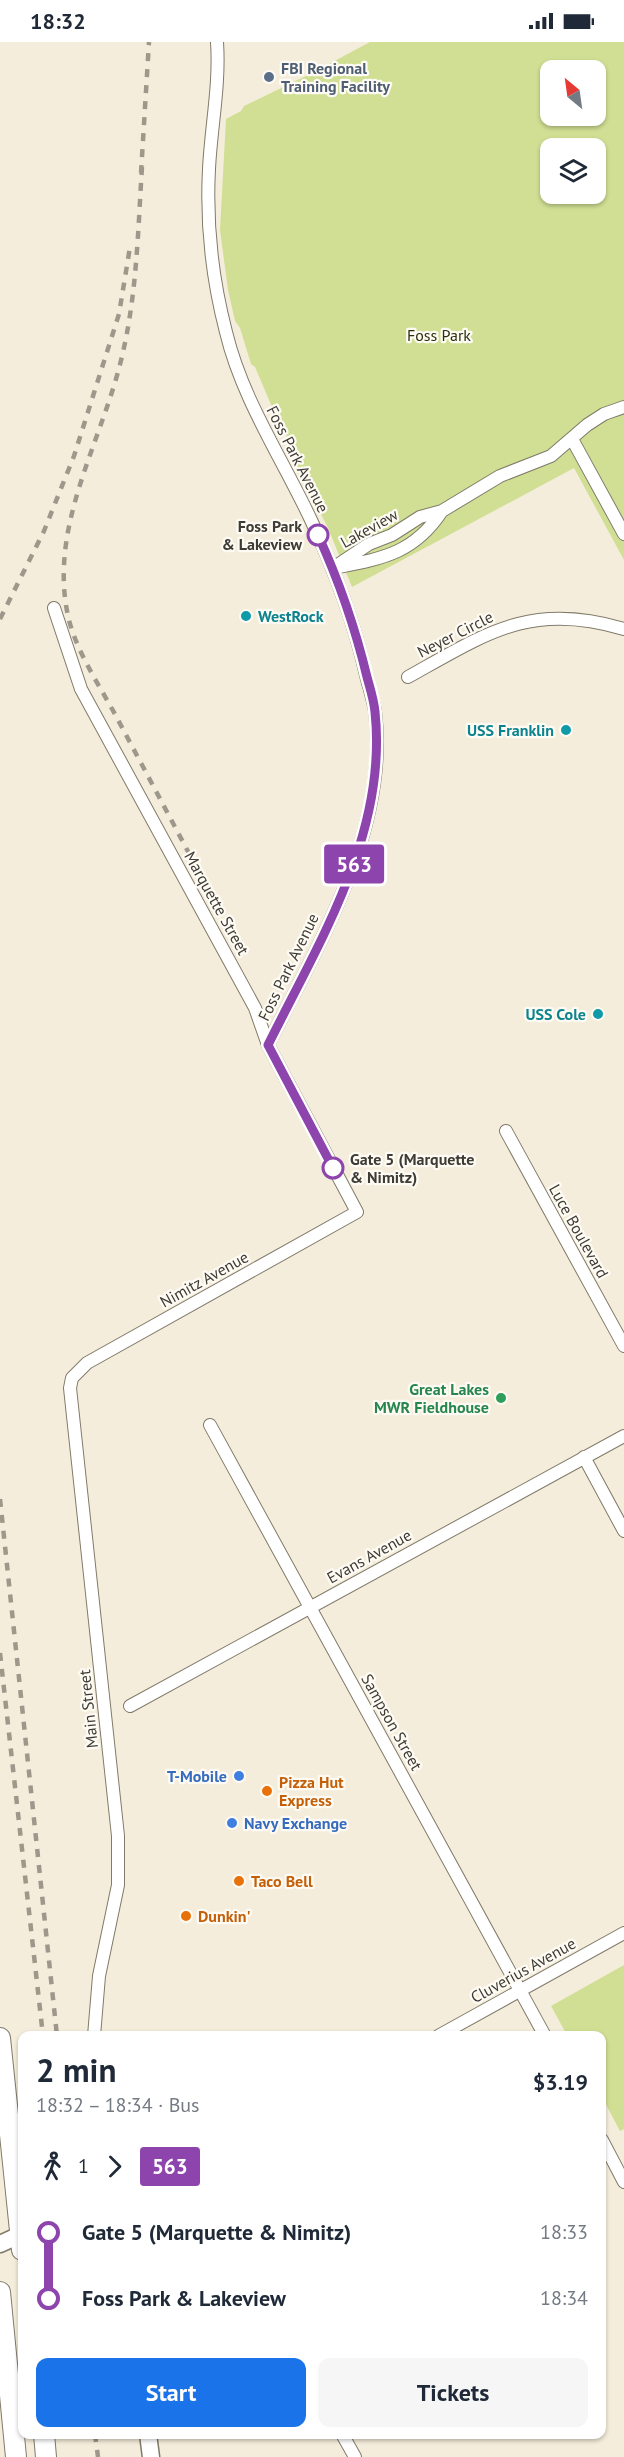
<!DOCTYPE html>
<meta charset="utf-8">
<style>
body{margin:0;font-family:"PT Sans",sans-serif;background:#f6f6f7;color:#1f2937;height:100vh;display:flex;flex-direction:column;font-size:22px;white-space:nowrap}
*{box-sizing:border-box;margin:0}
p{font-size:20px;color:#747a83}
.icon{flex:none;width:33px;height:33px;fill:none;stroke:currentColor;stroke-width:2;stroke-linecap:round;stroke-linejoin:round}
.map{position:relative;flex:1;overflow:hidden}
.panel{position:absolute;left:18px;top:1989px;width:588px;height:408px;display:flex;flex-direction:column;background:#fff;border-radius:12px;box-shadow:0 2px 4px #0004}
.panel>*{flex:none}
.badge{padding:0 12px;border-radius:4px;font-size:21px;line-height:39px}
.needle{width:39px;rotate:331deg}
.fabs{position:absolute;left:540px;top:18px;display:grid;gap:12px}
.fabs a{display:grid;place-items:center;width:66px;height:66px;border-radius:12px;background:#fff;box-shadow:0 2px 4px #0004;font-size:30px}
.map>.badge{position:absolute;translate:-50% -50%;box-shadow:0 0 0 3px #fff}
.legs{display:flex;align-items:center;gap:9px;height:66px;padding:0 18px;font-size:20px}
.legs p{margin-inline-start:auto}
.headline{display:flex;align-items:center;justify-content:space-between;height:102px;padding:0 18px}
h1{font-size:33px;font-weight:700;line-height:45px}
.action{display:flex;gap:12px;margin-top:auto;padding:12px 18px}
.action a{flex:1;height:69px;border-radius:12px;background:#1a73e8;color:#fff;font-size:24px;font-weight:700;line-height:69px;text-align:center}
.action a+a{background:#f6f6f7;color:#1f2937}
ul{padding:0 18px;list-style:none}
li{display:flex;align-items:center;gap:21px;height:66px;font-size:22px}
li i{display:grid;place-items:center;width:9px;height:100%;margin:0 8px;background:currentColor}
li i::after{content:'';width:15px;height:15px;margin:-8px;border:4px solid;border-radius:50%;background:#fff}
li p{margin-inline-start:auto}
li:first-child i{background:linear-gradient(#0000 50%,currentColor 0)}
li:last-child i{background:linear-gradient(currentColor 50%,#0000 0)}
.status{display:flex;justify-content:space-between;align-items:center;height:42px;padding:0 30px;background:#fff;direction:ltr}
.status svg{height:16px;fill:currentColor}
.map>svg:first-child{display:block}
</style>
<div class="status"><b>18:32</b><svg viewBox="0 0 49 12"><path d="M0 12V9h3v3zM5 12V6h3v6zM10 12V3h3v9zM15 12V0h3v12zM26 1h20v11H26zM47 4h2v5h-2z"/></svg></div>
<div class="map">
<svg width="624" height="2415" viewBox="0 0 624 2415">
<rect width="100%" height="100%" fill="#f5eddb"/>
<path fill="#d0df93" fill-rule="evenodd" d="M370,0H624V518L574,426L352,545L328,486L295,421L291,402L275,372L255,325L251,322L240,286L235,279L228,248L220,188L226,77L241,69L244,64L312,31ZM550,28H596V74H550ZM550,106H596V152H550Z
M624,1923V2087L620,2089L602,2055V1994L567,1993L551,1964Z"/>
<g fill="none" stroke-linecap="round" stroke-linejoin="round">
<defs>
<path id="minor" d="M217,0C220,43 211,85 209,127C206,183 212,236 226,290C242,357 282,416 311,478C335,529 354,579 366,633C369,645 373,657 375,669C390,787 318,902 268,1003
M572,397L624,492
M339,525C385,516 415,510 442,469
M333,526L369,502L392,493L420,475L442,469L500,434L551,414L587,383L604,372L624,365
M54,566L81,647L255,966L268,1003L357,1170L87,1321L72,1336L70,1346L118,1794V1843L99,1934L94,1994
M408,635C487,591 531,559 624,587
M506,1089L624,1304
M210,1383L545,1994
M584,1415L624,1489
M130,1664L624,1394
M438,1994L624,1891
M602,2098L624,2140
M342,2392L355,2415"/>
<path id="secondary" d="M0,2202L22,2192
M148,2392L151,2415"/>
<path id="trunk" d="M0,1996L22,2208
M0,2250L16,2415
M44,2392L46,2415"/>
</defs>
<use href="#minor" stroke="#817a6a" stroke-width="14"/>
<use href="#secondary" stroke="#817a6a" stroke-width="19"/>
<use href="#trunk" stroke="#817a6a" stroke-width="22"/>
<use href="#minor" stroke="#fff" stroke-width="12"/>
<use href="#secondary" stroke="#fff" stroke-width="16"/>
<use href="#trunk" stroke="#fff" stroke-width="20"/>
<path stroke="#9d988b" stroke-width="4.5" stroke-dasharray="8 8" stroke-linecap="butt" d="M142,125C138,187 137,249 123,310C104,396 50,479 67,569C74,607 99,642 117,676C149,736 181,796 213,857
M141,131L149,0
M0,577L44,489L74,414L119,272L130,205
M0,1457L57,1994
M0,1611L43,1994
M95,2392L98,2415"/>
</g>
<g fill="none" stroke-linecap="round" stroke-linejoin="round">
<defs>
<path id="line-1" d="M318,493C339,539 355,585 367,635C370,646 374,658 375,670C388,791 319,900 268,1003L333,1126"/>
</defs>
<use href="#line-1" stroke="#fff" stroke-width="14"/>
<use href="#line-1" stroke="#8e44ad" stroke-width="9"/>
</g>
<circle fill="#5c6f8a" stroke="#fefbf4" stroke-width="2" cx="269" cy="35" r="6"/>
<g fill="#fff" stroke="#8e44ad" stroke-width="3">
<circle cx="318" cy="493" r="10"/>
<circle cx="333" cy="1126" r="10"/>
</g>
<g fill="#0f9aa8" stroke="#fefbf4" stroke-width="2">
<circle cx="246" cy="574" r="6"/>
<circle cx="566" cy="688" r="6"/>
<circle cx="598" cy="972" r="6"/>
</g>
<circle fill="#2e9e5b" stroke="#fefbf4" stroke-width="2" cx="501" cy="1356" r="6"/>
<g fill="#3f7fe0" stroke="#fefbf4" stroke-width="2">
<circle cx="239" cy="1734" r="6"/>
<circle cx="232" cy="1781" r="6"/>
</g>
<g fill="#e8710a" stroke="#fefbf4" stroke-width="2">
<circle cx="267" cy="1749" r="6"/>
<circle cx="239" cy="1839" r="6"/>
<circle cx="186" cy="1874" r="6"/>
</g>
<g text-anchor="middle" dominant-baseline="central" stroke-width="4.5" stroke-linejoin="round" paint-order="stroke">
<g font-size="16" font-weight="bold" fill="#4e5e75" stroke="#fefbf4" text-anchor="start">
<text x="281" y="26">FBI Regional<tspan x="281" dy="18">Training Facility</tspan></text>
</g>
<g font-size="16" fill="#2a2f0d" stroke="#fefbf4">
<text x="439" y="293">Foss Park</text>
</g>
<g font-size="16" fill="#3e3b34" stroke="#fefbf4">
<text transform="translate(298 417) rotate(63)">Foss Park Avenue</text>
<text transform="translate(369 486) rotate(-29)">Lakeview</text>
<text transform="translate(455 592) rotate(-27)">Neyer Circle</text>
<text transform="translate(217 861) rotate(61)">Marquette Street</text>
<text transform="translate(288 925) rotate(-64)">Foss Park Avenue</text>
<text transform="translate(579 1189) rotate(61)">Luce Boulevard</text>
<text transform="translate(204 1237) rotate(-29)">Nimitz Avenue</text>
<text transform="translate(369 1514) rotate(-29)">Evans Avenue</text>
<text transform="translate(88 1667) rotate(-96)">Main Street</text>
<text transform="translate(392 1680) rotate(61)">Sampson Street</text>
<text transform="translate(523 1928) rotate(-29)">Cluverius Avenue</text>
</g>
<g font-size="16" font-weight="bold" fill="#3e3b34" stroke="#fefbf4" text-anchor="end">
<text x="302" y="484">Foss Park<tspan x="302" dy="18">&amp; Lakeview</tspan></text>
<text x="350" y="1117" text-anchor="start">Gate 5 (Marquette<tspan x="350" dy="18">&amp; Nimitz)</tspan></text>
</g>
<g font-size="16" font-weight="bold" fill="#0d838f" stroke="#fefbf4" text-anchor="end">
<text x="258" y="574" text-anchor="start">WestRock</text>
<text x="554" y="688">USS Franklin</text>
<text x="586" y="972">USS Cole</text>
</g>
<g font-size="16" font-weight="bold" fill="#27864d" stroke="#fefbf4" text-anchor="end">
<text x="489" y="1347">Great Lakes<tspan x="489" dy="18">MWR Fieldhouse</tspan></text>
</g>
<g font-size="16" font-weight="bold" fill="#366cbe" stroke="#fefbf4" text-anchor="end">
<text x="227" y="1734">T-Mobile</text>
<text x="244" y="1781" text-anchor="start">Navy Exchange</text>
</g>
<g font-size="16" font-weight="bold" fill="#c56008" stroke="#fefbf4" text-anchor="start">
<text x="279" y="1740">Pizza Hut<tspan x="279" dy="18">Express</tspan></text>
<text x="251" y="1839">Taco Bell</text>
<text x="198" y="1874">Dunkin'</text>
</g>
</g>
</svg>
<div class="fabs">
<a><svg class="needle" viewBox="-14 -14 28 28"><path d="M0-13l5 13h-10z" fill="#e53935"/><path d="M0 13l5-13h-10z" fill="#747a83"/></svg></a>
<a><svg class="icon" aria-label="layers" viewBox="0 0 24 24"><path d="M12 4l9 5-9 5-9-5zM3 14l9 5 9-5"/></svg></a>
</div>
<b class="badge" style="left:354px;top:822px;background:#8e44ad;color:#fff">563</b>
<section class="panel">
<div class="headline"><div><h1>2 min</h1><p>18:32 – 18:34 · Bus</p></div><b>$3.19</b></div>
<div class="legs"><svg class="icon" aria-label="walk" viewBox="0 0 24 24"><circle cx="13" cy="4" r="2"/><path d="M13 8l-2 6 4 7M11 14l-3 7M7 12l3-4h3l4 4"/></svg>1<svg class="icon" aria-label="forward" viewBox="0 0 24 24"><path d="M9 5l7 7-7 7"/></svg><b class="badge" style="background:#8e44ad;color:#fff">563</b></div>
<ul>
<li><i style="color:#8e44ad"></i><b>Gate 5 (Marquette &amp; Nimitz)</b><p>18:33</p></li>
<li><i style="color:#8e44ad"></i><b>Foss Park &amp; Lakeview</b><p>18:34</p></li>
</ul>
<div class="action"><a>Start</a><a>Tickets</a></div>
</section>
</div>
